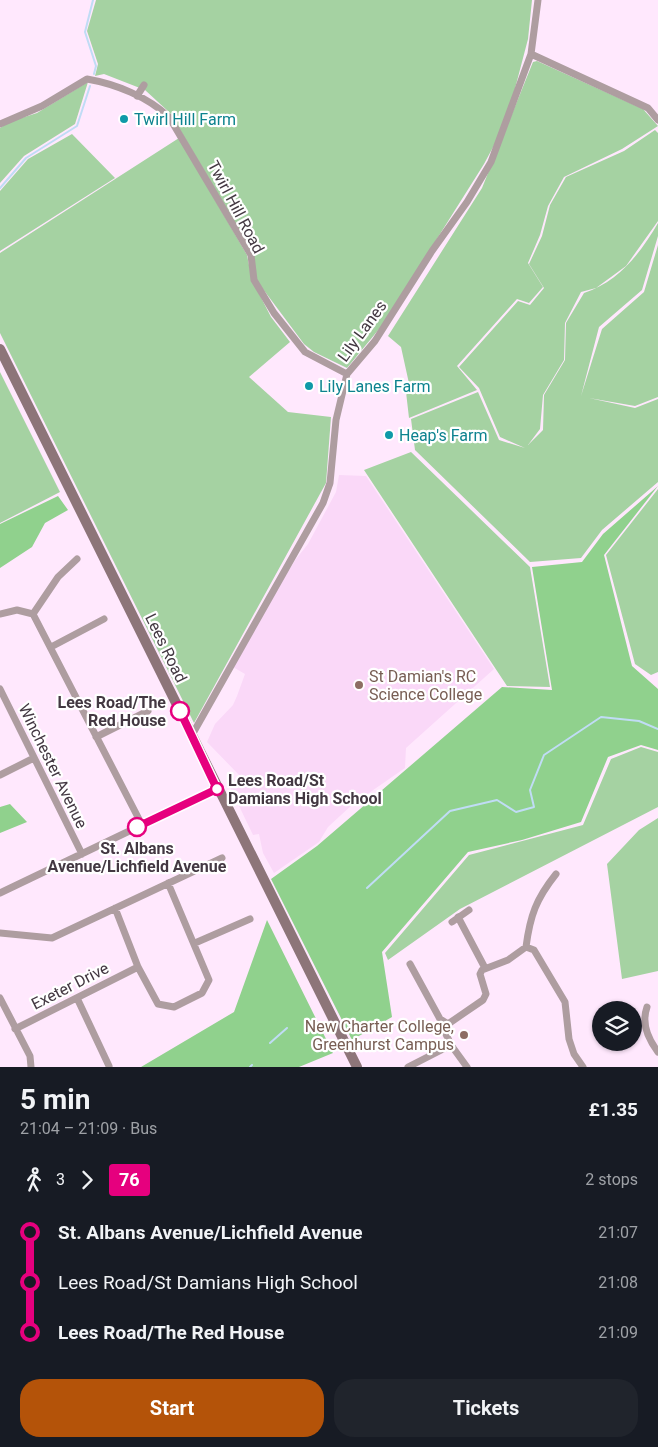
<!DOCTYPE html>
<meta charset="utf-8">
<style>
body{margin:0;font-family:Roboto,sans-serif;background:#20242c;color:#f1f3f6;height:100vh;display:flex;flex-direction:column;font-size:19px;white-space:nowrap}
*{box-sizing:border-box;margin:0}
p{font-size:16px;color:#9ea1a6}
.icon{flex:none;width:28px;height:28px;fill:none;stroke:currentColor;stroke-width:2;stroke-linecap:round;stroke-linejoin:round}
.map{position:relative;height:1067px;overflow:hidden}
.drawer{display:flex;flex-direction:column;background:#171b24;flex:1}
.drawer>*{flex:none}
.badge{padding:0 10px;border-radius:4px;font-size:18px;line-height:32px}
.controls{position:absolute;left:592px;top:1001px;display:grid;gap:10px}
.controls a{display:grid;place-items:center;width:50px;height:50px;border-radius:50%;background:#171b24;box-shadow:0 1px 4px #0004;font-size:25px}
.map>.badge{position:absolute;translate:-50% -50%;box-shadow:0 0 0 2px #fff}
.legs{display:flex;align-items:center;gap:8px;height:55px;padding:0 20px;font-size:16px}
.legs p{margin-inline-start:auto}
.headline{display:flex;align-items:center;justify-content:space-between;height:85px;padding:0 20px}
h1{font-size:28px;font-weight:700;line-height:38px}
.action{display:flex;gap:10px;margin-top:auto;padding:10px 20px}
.action a{flex:1;height:58px;border-radius:20px;background:#b45309;color:#fff;font-size:20px;font-weight:700;line-height:58px;text-align:center}
.action a+a{background:#20242c;color:#f1f3f6}
ul{padding:0 20px;list-style:none}
li{display:flex;align-items:center;gap:18px;height:50px;font-size:19px}
li i{display:grid;place-items:center;width:8px;height:100%;margin:0 6px;background:currentColor}
li i::after{content:'';width:12px;height:12px;margin:-6px;border:4px solid;border-radius:50%;background:#171b24}
li p{margin-inline-start:auto}
li:first-child i{background:linear-gradient(#0000 50%,currentColor 0)}
li:last-child i{background:linear-gradient(currentColor 50%,#0000 0)}
.map>svg:first-child{display:block}
</style>
<div class="map">
<svg width="658" height="1067" viewBox="0 0 658 1067">
<rect width="100%" height="100%" fill="#ffe8fd"/>
<path fill="#fad8f8" d="M339,475L366,476L494,669L406,748L405,768L353,804L328,827L319,842L274,873L263,853L259,834L253,835L229,785L242,778L207,742L215,724L233,705L237,696L245,674L233,667L262,613L296,559L308,544L336,492Z"/>
<path fill="#a5d2a2" d="M96,0H532L528,39L506,123L484,164L384,323L347,368L314,352L304,344L257,281L253,253L170,113L145,90L104,74L95,76L98,64L87,31Z
M537,61L643,109L658,126L622,149L564,177L548,206L540,235L528,263L543,287L529,303L517,299L457,366L477,390L409,418L406,392L410,388L401,347L388,336L482,188L533,62Z
M88,82L75,124L24,156L0,183V128L9,122L37,113Z
M655,130L658,133V221L626,266L596,288L581,292L565,323L564,360L543,395L540,429L528,445L543,430L544,395L565,360L566,323L584,293C618,282 640,254 658,223V236L642,290L599,327L581,396L602,329L644,292L658,245V397L635,406L589,398L635,408L658,399V482L602,530L581,558L530,562L415,450L411,419L478,392L499,440L525,448L500,437L479,388L459,367L518,301L530,305L544,288L529,264L542,236L550,205L566,177L624,151Z
M72,134L115,178L0,251V191L28,159Z
M179,138L247,255L252,280L271,317L290,342L249,377L288,412L331,417L326,483L194,723L0,333V253Z
M0,372L60,492L0,523Z
M411,452L530,567L550,687L507,686L364,470Z
M658,489V672L651,675L635,664L606,555Z
M641,747L658,752V807L460,909L388,960L385,953L469,855L583,825L611,759Z
M658,818V971L622,979L607,864L639,830Z"/>
<path fill="#90d18d" d="M658,486L604,555L632,666L658,689V750L641,745L608,757L581,822L522,840L468,852L382,952L392,1017L352,1040L271,879L317,846L502,687L552,690L532,567L582,562L603,534Z
M58,496L68,510L45,523L32,547L0,568V524Z
M10,804L27,822L0,833V807Z
M267,920L333,1053L299,1067H141L234,1012Z"/>
<g fill="none" stroke-linecap="round" stroke-linejoin="round">
<path stroke="#c0dcf5" stroke-width="2" d="M93,0L85,32L96,66L94,74
M0,188L26,158L77,126L90,86
M367,888L450,811L497,800L516,812L534,807L530,790L544,755L601,717L639,721L658,729
M270,1043L287,1028
M250,1067L252,1065"/>
<path stroke="#ae9da0" stroke-width="7" d="M531,54L648,108L658,120
M137,96L144,85
M0,124L42,106L87,79C116,84 148,97 169,117L251,255L254,280L274,313L305,352L347,374
M0,614L17,610L33,614L58,577L77,559
M33,614L142,825
M51,647L104,619
M0,689L82,854
M192,735L323,503L330,483L336,420L347,374L375,341L432,251L467,202L491,162L531,54L538,0
M96,737L148,711
M0,775L34,758
M0,893L217,789
M115,908L138,967L158,1004L174,1007L202,993L209,980L168,883
M458,917L485,968
M452,922L469,910
M0,933L52,938L222,858
M195,943L250,919
M526,947C530,916 536,899 556,874
M410,964L440,1019L448,1024
M0,998L30,1056L31,1067
M77,998L109,1066
M647,1007C641,1024 648,1039 658,1052
M15,1029L138,967
M408,1067L451,1045
M467,1067L451,1045L445,1032L448,1024L483,1000L486,994L480,974L482,970L508,960L526,947L534,950L565,1002L569,1039L574,1054L583,1067"/>
<path stroke="#8d7579" stroke-width="10" d="M0,349L357,1067"/>
</g>
<g fill="none" stroke-linecap="round" stroke-linejoin="round">
<defs>
<path id="line-1" d="M137,827L217,789L180,711"/>
</defs>
<use href="#line-1" stroke="#fff" stroke-width="11"/>
<use href="#line-1" stroke="#e6007e" stroke-width="8"/>
</g>
<g fill="#0f9aa8" stroke="#fff" stroke-width="2">
<circle cx="124" cy="119" r="5"/>
<circle cx="309" cy="386" r="5"/>
<circle cx="389" cy="435" r="5"/>
</g>
<g fill="#8d6e63" stroke="#fff" stroke-width="2">
<circle cx="359" cy="685" r="5"/>
<circle cx="464" cy="1035" r="5"/>
</g>
<g fill="#fff" stroke="#e6007e" stroke-width="2.5">
<circle cx="180" cy="711" r="9"/>
<circle cx="217" cy="789" r="6"/>
<circle cx="137" cy="827" r="9"/>
</g>
<g text-anchor="middle" dominant-baseline="central" stroke-width="4.5" stroke-linejoin="round" paint-order="stroke">
<g font-size="16" fill="#0d838f" stroke="#fff" text-anchor="start">
<text x="134" y="119">Twirl Hill Farm</text>
<text x="319" y="386">Lily Lanes Farm</text>
<text x="399" y="435">Heap's Farm</text>
</g>
<g font-size="16" fill="#433842" stroke="#fff">
<text transform="translate(236 207) rotate(62)">Twirl Hill Road</text>
<text transform="translate(362 331) rotate(-54)">Lily Lanes</text>
<text transform="translate(166 648) rotate(64)">Lees Road</text>
<text transform="translate(53 766) rotate(64)">Winchester Avenue</text>
<text transform="translate(70 986) rotate(-27)">Exeter Drive</text>
</g>
<g font-size="16" fill="#785e54" stroke="#fff" text-anchor="start">
<text x="369" y="676">St Damian's RC<tspan x="369" dy="18">Science College</tspan></text>
<text x="454" y="1026" text-anchor="end">New Charter College,<tspan x="454" dy="18">Greenhurst Campus</tspan></text>
</g>
<g font-size="16" font-weight="bold" fill="#433842" stroke="#fff" text-anchor="end">
<text x="166" y="702">Lees Road/The<tspan x="166" dy="18">Red House</tspan></text>
<text x="228" y="780" text-anchor="start">Lees Road/St<tspan x="228" dy="18">Damians High School</tspan></text>
<text x="137" y="848" text-anchor="middle">St. Albans<tspan x="137" dy="18">Avenue/Lichfield Avenue</tspan></text>
</g>
</g>
</svg>
<div class="controls">
<a><svg class="icon" aria-label="layers" viewBox="0 0 24 24"><path d="M12 4l9 5-9 5-9-5zM3 14l9 5 9-5"/></svg></a>
</div>
</div>
<section class="drawer">
<div class="headline"><div><h1>5 min</h1><p>21:04 – 21:09 · Bus</p></div><b>£1.35</b></div>
<div class="legs"><svg class="icon" aria-label="walk" viewBox="0 0 24 24"><circle cx="13" cy="4" r="2"/><path d="M13 8l-2 6 4 7M11 14l-3 7M7 12l3-4h3l4 4"/></svg>3<svg class="icon" aria-label="forward" viewBox="0 0 24 24"><path d="M9 5l7 7-7 7"/></svg><b class="badge" style="background:#e6007e;color:#fff">76</b><p>2 stops</p></div>
<ul>
<li><i style="color:#e6007e"></i><b>St. Albans Avenue/Lichfield Avenue</b><p>21:07</p></li>
<li><i style="color:#e6007e"></i><span>Lees Road/St Damians High School</span><p>21:08</p></li>
<li><i style="color:#e6007e"></i><b>Lees Road/The Red House</b><p>21:09</p></li>
</ul>
<div class="action"><a>Start</a><a>Tickets</a></div>
</section>
